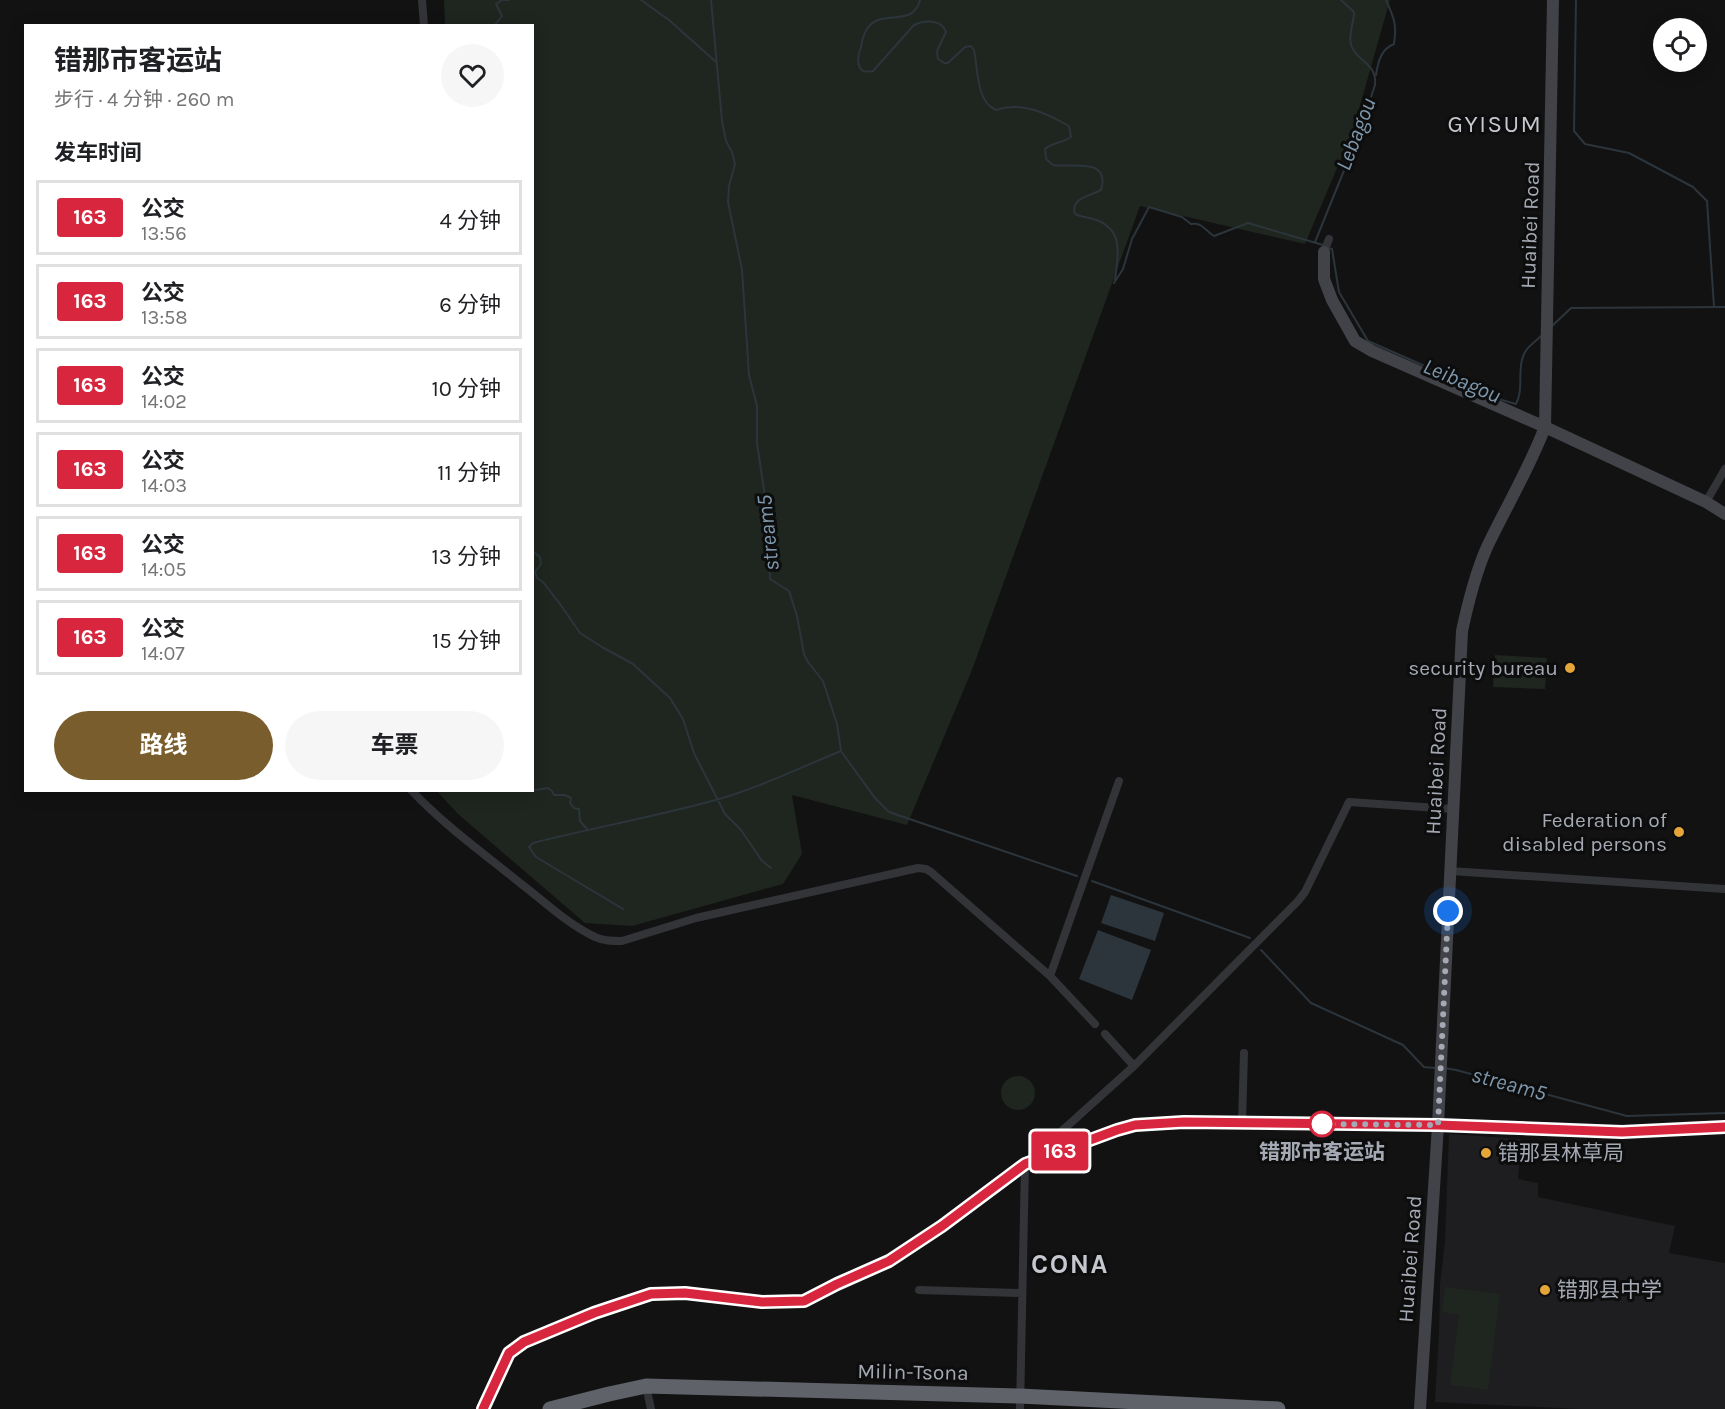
<!DOCTYPE html>
<html lang="zh">
<meta charset="utf-8">
<style>
body{margin:0;font-family:Karla,"Noto Sans SC",sans-serif;background:#f6f6f6;color:#202124;height:100vh;display:flex;flex-direction:column;font-size:22px;white-space:nowrap}
*{box-sizing:border-box;margin:0}
p{font-size:20px;color:#757577}
.icon{flex:none;width:33px;height:33px;fill:none;stroke:currentColor;stroke-width:2;stroke-linecap:round;stroke-linejoin:round}
.map{position:relative;flex:1;overflow:hidden}
.side{position:absolute;left:24px;top:24px;width:510px;height:768px;display:flex;flex-direction:column;background:#fff;border-radius:0px;box-shadow:0 3px 15px #0003}
.side>*{flex:none}
.badge{padding:0 12px;border-radius:4px;font-size:21px;line-height:39px}
.tools{position:absolute;left:1653px;top:18px;display:grid;gap:12px}
.tools a{display:grid;place-items:center;width:54px;height:54px;border-radius:50%;background:#fff;box-shadow:0 3px 15px #0003;font-size:30px}
.you{position:absolute;width:30px;height:30px;margin:-15px;border:4px solid #fff;border-radius:50%;background:#1a73e8;box-shadow:0 0 0 9px #1a73e833}
.map>.badge{position:absolute;translate:-50% -50%;box-shadow:0 0 0 3px #fff}
h2{padding:0 30px;font-size:22px;line-height:54px}
.round{display:grid;place-items:center;flex:none;width:63px;height:63px;border-radius:32px;background:#f6f6f6}
.overview{display:flex;align-items:center;justify-content:space-between;height:102px;padding:0 30px}
h1{font-size:28px;font-weight:700;line-height:45px}
.primary-button{display:flex;gap:12px;margin-top:auto;padding:12px 30px}
.primary-button a{flex:1;height:69px;border-radius:36px;background:#795d2d;color:#fff;font-size:24px;font-weight:700;line-height:69px;text-align:center}
.primary-button a+a{background:#f6f6f6;color:#202124}
ul{padding:0;list-style:none}
li{display:flex;align-items:center;gap:18px;height:75px;margin:0 12px 9px;padding:0 18px;border:3px solid #e0e0e0;border-radius:0px}
li div{flex:1}
li b{display:block;font-size:22px}
li em{font-style:normal}
li .badge{min-width:66px;font-weight:700;text-align:center}
.map>svg:first-child{display:block}
</style>
<div class="map">
<svg width="1725" height="1409" viewBox="0 0 1725 1409">
<rect width="100%" height="100%" fill="#121213"/>
<path fill="#1e1e20" d="M1449,1134L1521,1139L1518,1179L1538,1183V1197L1675,1226L1669,1253L1725,1263V1409H1580L1435,1402L1439,1333L1440,1285L1445,1241Z"/>
<path fill="#1e261f" d="M444,0H1390L1353,130L1305,244L1140,206L972,670L907,825L792,795L802,854L783,884L632,926L585,923L458,814L437,791L532,790V26L445,25Z
M1495,655L1547,658L1545,689L1493,687Z
M1001 1093a17 17 0 1 1 34 0a17 17 0 1 1-34 0Z
M1445,1287L1500,1294L1488,1390L1450,1385L1459,1315L1442,1312Z"/>
<path fill="#2c353b" d="M1111,895L1164,913L1155,941L1101,923Z
M1098,930L1151,950L1132,1000L1079,979Z"/>
<g fill="none" stroke-linecap="round" stroke-linejoin="round">
<path stroke="#2c353b" stroke-width="2" d="M503,0H509
M641,0L669,20L716,62
M711,0L722,121L726,141L732,152L735,164L729,186L728,202L742,270L749,375L757,406V443L767,510L770,579L789,591L797,616L804,654L808,662L823,681L837,724L841,751L875,798L889,812L1077,876
M920,0C913,27 886,10 870,25C865,30 862,40 861,47C859,52 857,59 859,65C861,73 867,72 873,71L914,25C924,20 942,19 946,32L937,51L938,59L944,63H948L965,47L971,46L974,50C978,68 976,102 996,110C1021,101 1046,113 1069,126L1071,137C1063,143 1051,143 1045,149L1046,159L1053,165C1072,168 1111,157 1101,190C1090,196 1070,198 1075,214C1081,217 1087,217 1093,219C1125,228 1118,256 1115,280
M1576,0L1574,131L1585,144L1629,153L1693,187L1707,201L1714,307
M494,26L502,16L496,4L502,0
M1376,75C1378,62 1381,49 1394,44C1397,24 1394,18 1386,0
M1315,242L1358,136L1375,85C1377,62 1357,63 1351,45C1348,34 1354,23 1354,12L1341,0
M1328,248L1332,249L1339,292L1368,341L1502,400L1516,404C1525,388 1515,365 1527,349C1531,344 1537,340 1541,336
M1114,283L1123,269L1132,239L1149,207L1182,217L1191,224C1203,222 1205,231 1214,236L1248,223L1323,245
M1552,326L1571,308L1725,307
M532,551L540,557L541,564L535,572L537,578L543,582L560,604L580,633L602,647L633,664L670,698L683,719L694,753L725,814L741,830L762,861L771,868
M532,789L536,790L548,788L552,791L554,795H565L571,798L570,803L574,808L579,809L580,821L587,829
M1092,881L1250,938
M623,909L536,857L529,847L533,843C592,828 653,817 712,801C757,789 799,768 841,751
M1261,950L1311,1003L1403,1045L1424,1067L1435,1068
M1444,1068L1456,1070L1627,1116L1725,1113"/>
<path stroke="#333438" stroke-width="8" d="M422,0L424,26
M1324,252L1329,239
M1706,502L1725,469
M411,790C444,825 483,853 520,883C544,901 567,924 595,937C603,941 612,941 622,941L696,918L918,868L926,869L931,872L1050,976
M1450,871L1725,889
M1095,1024L1050,976L1119,781
M1105,1034L1134,1066
M1242,1123L1244,1053
M1031,1162L1117,1130L1168,1122L1438,1125L1622,1132L1725,1127
M919,1290L1022,1293
M646,1386L651,1409
M483,1409L509,1353L524,1342L594,1313L651,1294L685,1293L762,1302L804,1301L837,1284L889,1261L942,1226L1025,1164L1134,1066L1298,901L1305,892L1349,802L1453,809
M1020,1409L1025,1164"/>
<path stroke="#414348" stroke-width="12" d="M1324,252V279L1332,300L1355,341L1372,351L1545,427L1706,502L1725,514
M1420,1409L1438,1125L1462,631C1468,603 1475,574 1487,547C1506,507 1529,469 1545,427L1553,0"/>
<path stroke="#5f6269" stroke-width="15" d="M550,1409L609,1394L646,1386L1020,1396L1278,1409"/>
</g>
<g fill="none" stroke-linecap="round" stroke-linejoin="round">
<defs>
<path id="line" d="M483,1409L509,1353L524,1342L594,1313L651,1294L685,1293L762,1302L804,1301L837,1284L889,1261L942,1226L1025,1164L1117,1130L1135,1125L1184,1122L1438,1125L1622,1132L1725,1127"/>
</defs>
<use href="#line" stroke="#fff" stroke-width="14"/>
<use href="#line" stroke="#d7263d" stroke-width="9"/>
<path stroke="#a4a9b3" stroke-width="6" stroke-dasharray="0 10.8" d="M1322,1124L1438,1125L1448,911"/>
</g>
<g fill="#e5a639" stroke="#0d0d0e" stroke-width="2">
<circle cx="1570" cy="668" r="6"/>
<circle cx="1679" cy="832" r="6"/>
<circle cx="1486" cy="1153" r="6"/>
<circle cx="1545" cy="1290" r="6"/>
</g>
<circle fill="#fff" stroke="#d7263d" stroke-width="3" cx="1322" cy="1124" r="12"/>
<g text-anchor="middle" dominant-baseline="central" stroke-width="6" stroke-linejoin="round" paint-order="stroke">
<g font-size="21" fill="#a4a9b3" stroke="#0d0d0e">
<text transform="translate(1530 225) rotate(-88)">Huaibei Road</text>
<text transform="translate(1436 771) rotate(-87)">Huaibei Road</text>
<text transform="translate(1410 1259) rotate(-86)">Huaibei Road</text>
<text transform="translate(913 1372) rotate(1)">Milin-Tsona</text>
</g>
<g font-size="21" fill="#a4a9b3" stroke="#0d0d0e" text-anchor="end">
<text x="1558" y="668">security bureau</text>
<text x="1667" y="820">Federation of<tspan x="1667" dy="24">disabled persons</tspan></text>
<text x="1498" y="1153" text-anchor="start">错那县林草局</text>
<text x="1557" y="1290" text-anchor="start">错那县中学</text>
</g>
<g font-size="21" font-weight="bold" fill="#a4a9b3" stroke="#0d0d0e">
<text x="1322" y="1152">错那市客运站</text>
</g>
<g font-size="22" font-style="italic" fill="#7d97ac" stroke="#0d0d0e">
<text transform="translate(1356 134) rotate(-69)">Lebagou</text>
<text transform="translate(1462 381) rotate(23)">Leibagou</text>
<text transform="translate(768 533) rotate(-96)">stream5</text>
<text transform="translate(1509 1084) rotate(15)">stream5</text>
</g>
<g font-size="24" letter-spacing="1.5" fill="#c5c8cf" stroke="#0d0d0e">
<text x="1495" y="124">GYISUM</text>
</g>
<g font-size="27" font-weight="bold" letter-spacing="1.5" fill="#c5c8cf" stroke="#0d0d0e">
<text x="1070" y="1264">CONA</text>
</g>
</g>
</svg>
<div class="tools">
<a><svg class="icon" aria-label="locate" viewBox="0 0 24 24"><circle cx="12" cy="12" r="6"/><path d="M12 2v4M12 18v4M2 12h4M18 12h4"/></svg></a>
</div>
<div class="you" style="left:1448px;top:911px"></div>
<b class="badge" style="left:1060px;top:1151px;background:#d7263d;color:#fff">163</b>
<section class="side">
<div class="overview"><div><h1>错那市客运站</h1><p>步行 · 4 分钟 · 260 m</p></div><a class="round"><svg class="icon" aria-label="heart" viewBox="0 0 24 24"><path d="M12 20l-8-8c-3-5 5-10 8-4 3-6 11-1 8 4z"/></svg></a></div>
<h2>发车时间</h2>
<ul>
<li><span class="badge" style="background:#d7263d;color:#fff">163</span><div><b>公交</b><p>13:56</p></div><em>4 分钟</em></li>
<li><span class="badge" style="background:#d7263d;color:#fff">163</span><div><b>公交</b><p>13:58</p></div><em>6 分钟</em></li>
<li><span class="badge" style="background:#d7263d;color:#fff">163</span><div><b>公交</b><p>14:02</p></div><em>10 分钟</em></li>
<li><span class="badge" style="background:#d7263d;color:#fff">163</span><div><b>公交</b><p>14:03</p></div><em>11 分钟</em></li>
<li><span class="badge" style="background:#d7263d;color:#fff">163</span><div><b>公交</b><p>14:05</p></div><em>13 分钟</em></li>
<li><span class="badge" style="background:#d7263d;color:#fff">163</span><div><b>公交</b><p>14:07</p></div><em>15 分钟</em></li>
</ul>
<div class="primary-button"><a>路线</a><a>车票</a></div>
</section>
</div>
